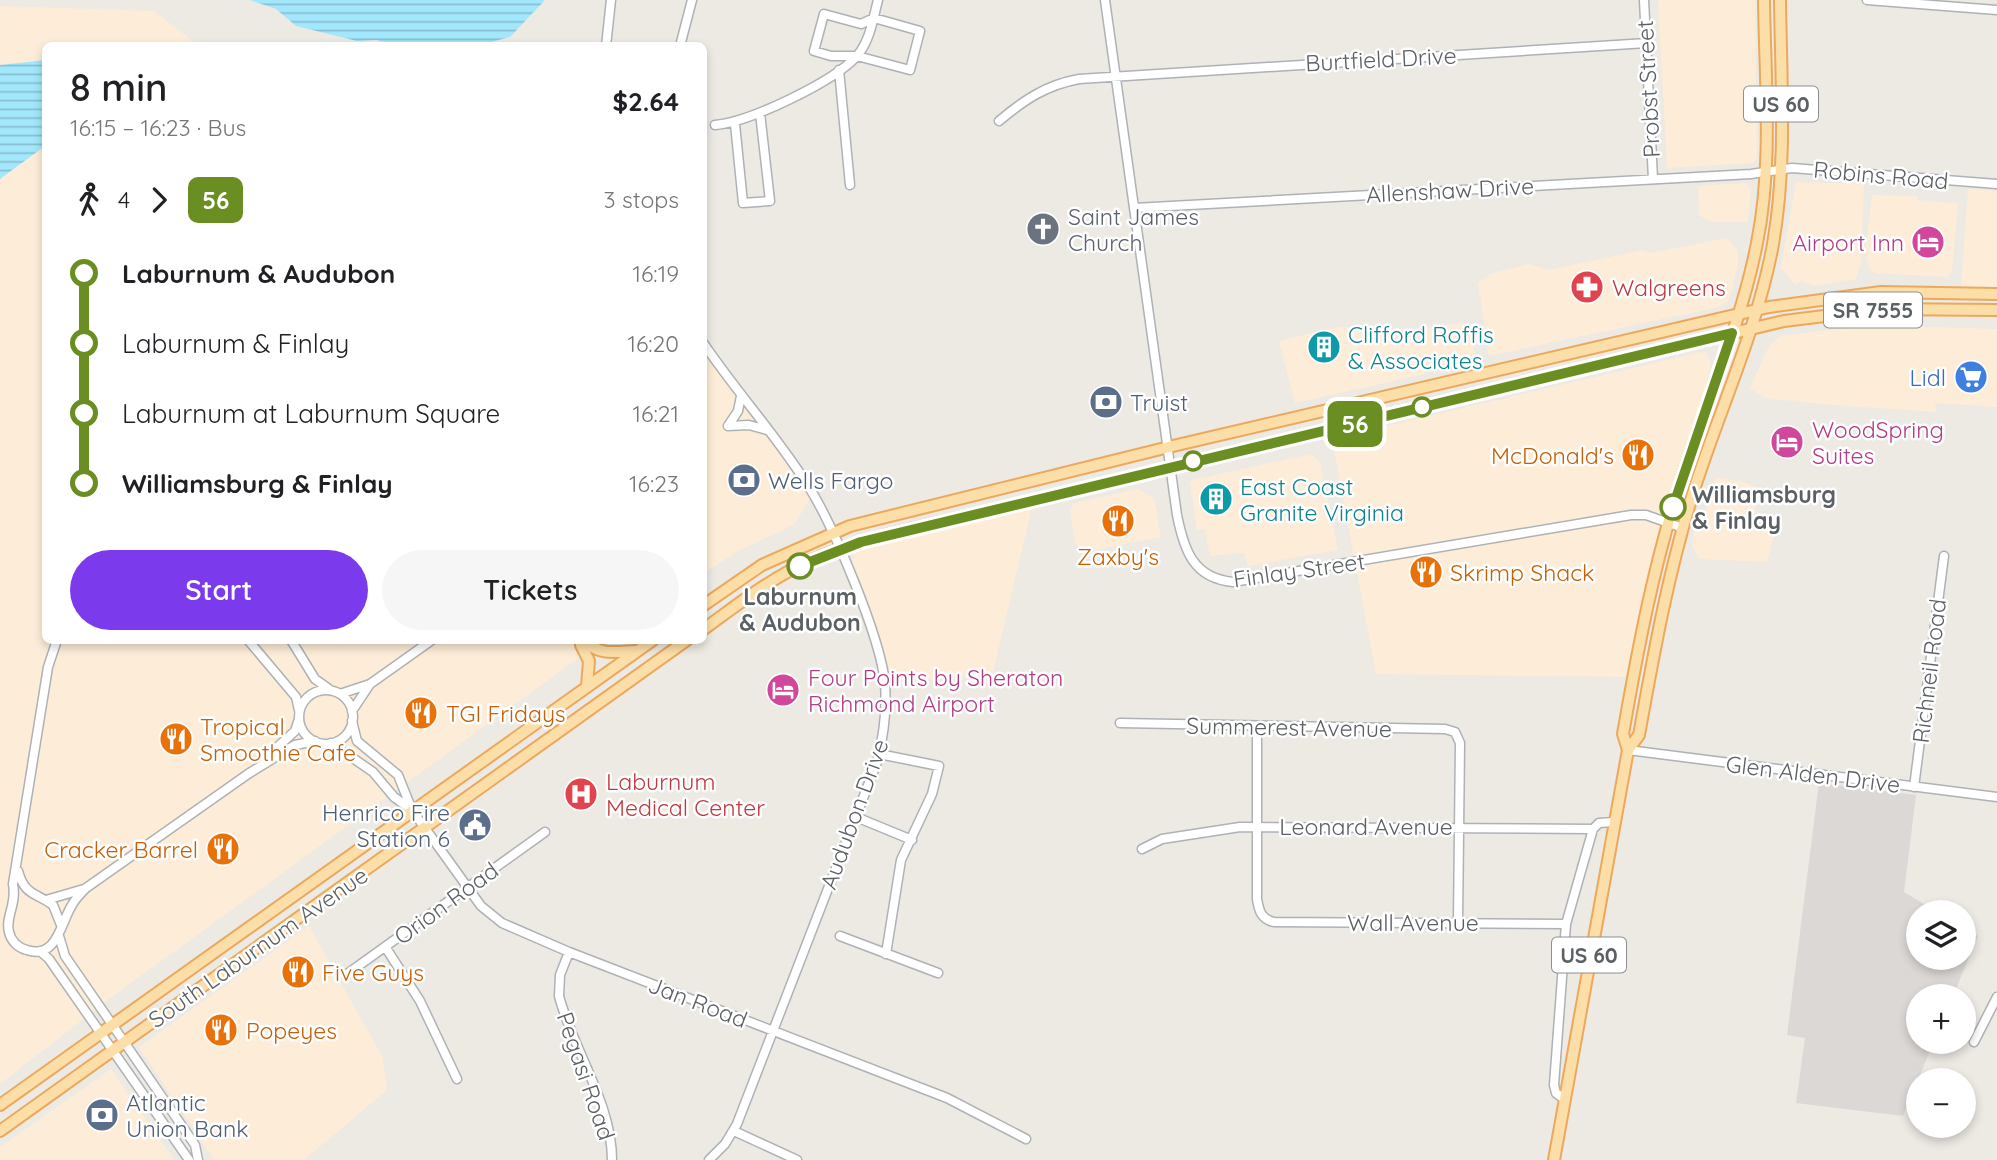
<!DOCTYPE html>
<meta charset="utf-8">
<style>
body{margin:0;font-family:Quicksand,sans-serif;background:#f6f6f6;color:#202124;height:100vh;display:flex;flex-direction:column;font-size:26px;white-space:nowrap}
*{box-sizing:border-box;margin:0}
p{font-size:23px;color:#757577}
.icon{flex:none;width:38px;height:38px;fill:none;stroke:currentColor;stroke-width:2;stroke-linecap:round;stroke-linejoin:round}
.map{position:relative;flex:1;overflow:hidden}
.panel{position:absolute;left:42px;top:42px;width:665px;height:602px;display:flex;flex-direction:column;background:#fff;border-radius:10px;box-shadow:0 4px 10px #0003}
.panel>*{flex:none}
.badge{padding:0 14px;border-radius:10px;font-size:24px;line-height:46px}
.fabs{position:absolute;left:1906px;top:900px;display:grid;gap:14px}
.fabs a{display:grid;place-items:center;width:70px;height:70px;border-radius:50%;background:#fff;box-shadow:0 4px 10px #0003;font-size:35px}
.map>.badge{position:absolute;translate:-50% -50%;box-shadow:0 0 0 4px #fff}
.legs{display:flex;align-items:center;gap:10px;height:77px;padding:0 28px;font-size:23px}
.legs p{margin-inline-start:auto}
.headline{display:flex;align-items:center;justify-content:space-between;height:119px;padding:0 28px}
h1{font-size:38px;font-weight:600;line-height:52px}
.button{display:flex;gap:14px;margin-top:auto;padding:14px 28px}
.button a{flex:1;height:80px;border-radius:42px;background:#7c3aed;color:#fff;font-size:28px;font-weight:600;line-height:80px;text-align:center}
.button a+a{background:#f6f6f6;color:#202124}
ul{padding:0 28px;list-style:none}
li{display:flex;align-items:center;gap:24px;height:70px;font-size:26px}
li i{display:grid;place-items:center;width:10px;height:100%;margin:0 9px;background:currentColor}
li i::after{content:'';width:18px;height:18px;margin:-9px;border:5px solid;border-radius:50%;background:#fff}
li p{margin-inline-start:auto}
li:first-child i{background:linear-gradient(#0000 50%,currentColor 0)}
li:last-child i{background:linear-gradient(currentColor 50%,#0000 0)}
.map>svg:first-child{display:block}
</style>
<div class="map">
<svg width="1997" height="1160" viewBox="0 0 1997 1160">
<defs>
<pattern id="water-rules" width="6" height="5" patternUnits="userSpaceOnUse" patternTransform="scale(1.75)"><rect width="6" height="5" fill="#a3e7fc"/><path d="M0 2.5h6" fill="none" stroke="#88bfd0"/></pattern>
</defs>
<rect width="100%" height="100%" fill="#ede9e3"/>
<path fill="#fdedd8" d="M1658,0H1755L1757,158L1753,163L1667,168Z
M0,6L154,11L198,45L46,46V640L602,641L113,996L0,1084Z
M1796,182L1864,184L1861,262L1856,279L1816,286L1800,281L1795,285L1781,268Z
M1746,183L1751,189L1748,222H1710L1699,215L1698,186Z
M1968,189L1997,191V289L1961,286Z
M1872,195L1917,196L1918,201L1958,203L1952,272L1947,277L1876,273L1869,268L1865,252Z
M1727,238L1738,251V265L1729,300L1719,307L1489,356L1478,283L1490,274L1529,264L1549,270L1642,250L1650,253Z
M1468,322L1476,358L1424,370L1425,374L1295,403L1279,341L1336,327L1418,329Z
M1869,325L1997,329V407L1935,403L1936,412L1833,405L1764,398L1750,388L1769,346L1780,336Z
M704,344L813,494L794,525L740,550L704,573Z
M1701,352L1707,353L1711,365L1671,520L1637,677L1376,674L1332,439Z
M1311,454L1320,462L1338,550L1248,566L1244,553L1210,556L1205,529L1197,530L1190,483L1193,480Z
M1716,477L1744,482L1758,488L1754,520L1774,524L1776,528L1767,562L1699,559L1692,545L1696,520L1706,509Z
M1138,489L1154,498L1161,537L1084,552L1075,543L1070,511L1074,503Z
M1032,508L992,676L893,682L852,565L854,554L861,549Z
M309,926L383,1058L387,1090L304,1160H214L139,1047Z
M111,1069L174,1160H0V1147Z"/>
<path fill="#dcd8d5" d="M1819,783L1916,795L1904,892L1937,912H1918V957H1964V927L1978,936L1953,996H1918V1041H1934L1903,1116L1796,1103L1805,1038L1787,1035Z"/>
<path fill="url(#water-rules)" d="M250,0H545L510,37L480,45L404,46L376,40L357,41L296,26L276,9Z
M45,60V146L0,179V65Z"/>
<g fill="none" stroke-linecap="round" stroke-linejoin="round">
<defs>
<path id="minor" d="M1105,0L1177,515C1184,550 1193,578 1233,582L1631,515H1646L1683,528
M1644,0L1653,179
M1867,0L1997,10
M824,14L861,24L874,18L920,31L910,70L857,56H831L814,51Z
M606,46L611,0
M680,46L692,0
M839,70L850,185
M999,121C1024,100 1046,85 1079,79L1647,43
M735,124L743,203L770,201L760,113
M715,125C750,122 833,82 857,56C870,41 873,19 878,0
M1134,208L1751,174L1792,168L1997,184
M704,344C736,391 774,433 805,481C832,521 880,636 885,683C887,710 884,735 877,762L737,1124L725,1144L709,1160
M728,426L749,425L767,430
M728,426L738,411L741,396
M57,640L48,667L13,884C17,905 5,917 9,932C11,941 18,948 27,950C57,960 61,922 72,905C75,899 81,893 86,888L248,774L295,745L315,741
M248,640L296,697L299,710
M291,640L315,679L329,689
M299 717a27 27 0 1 1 54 0a27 27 0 1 1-54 0Z
M340,694L370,684L432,640
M352,711L370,684
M352,721L357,741L398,775L412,810L481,906L502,923L569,952L947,1098L1026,1139
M1120,723L1445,729L1455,732L1460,743L1458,922
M1257,728V899C1259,911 1261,919 1274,922L1566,924
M331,743L373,772L394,797L412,810
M1628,750L1997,797
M879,754L939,766L932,794L901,860L886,954
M263,760L295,731L299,719
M1914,787L1944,556
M856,817L912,840
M1142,849L1162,839L1240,827L1593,829
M18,871C25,896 35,892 53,905L61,925
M46,900L84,889
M59,936L65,956L195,1145L198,1160
M840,936L938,973
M386,948L420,1001L457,1079
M40,951L49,959L189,1160
M569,952L560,975L559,996C573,1050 612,1103 612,1160
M347,974L545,832
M1974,1042L1997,997
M1564,1099L1556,1093L1554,1085L1566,924L1593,829L1599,823L1614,822
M734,1131L797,1160"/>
<path id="major" d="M704,605L762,565L850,526L1177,445L1769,307L1881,292L1997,294
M704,629C737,605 770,579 807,562C858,539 912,529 966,516L1784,321L1881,309L1997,310
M584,640C599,656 615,652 635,651
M581,645L589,661L587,686
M1628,750L1623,734C1638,648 1654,563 1681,481C1706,402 1741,325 1757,243C1773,164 1765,81 1764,0
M0,1105L653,640
M0,1131L687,640
M1554,1160L1628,750L1639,735C1654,652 1669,568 1695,487C1721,406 1758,327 1773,244C1787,164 1781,81 1780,0"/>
</defs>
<use href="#minor" stroke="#aeb2b5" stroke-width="11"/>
<use href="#major" stroke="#eda85c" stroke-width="14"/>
<use href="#minor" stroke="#fff" stroke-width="8"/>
<use href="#major" stroke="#fcdfa8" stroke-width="10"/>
</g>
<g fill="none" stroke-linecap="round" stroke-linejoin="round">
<defs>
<path id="line-1" d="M800,566L861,542L1732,333L1673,507"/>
</defs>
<use href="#line-1" stroke="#fff" stroke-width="16"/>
<use href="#line-1" stroke="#6b8e23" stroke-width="10"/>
</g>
<defs>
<symbol id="church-disc" viewBox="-11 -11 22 22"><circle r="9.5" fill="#6b7280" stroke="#fff"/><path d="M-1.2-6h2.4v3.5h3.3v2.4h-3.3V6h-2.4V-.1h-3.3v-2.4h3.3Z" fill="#fff"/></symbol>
<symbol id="hotel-disc" viewBox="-11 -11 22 22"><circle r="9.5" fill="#d1479c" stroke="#fff"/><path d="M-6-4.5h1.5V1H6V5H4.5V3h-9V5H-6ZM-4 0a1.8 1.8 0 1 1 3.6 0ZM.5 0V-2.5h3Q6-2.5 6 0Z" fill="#fff"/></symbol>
<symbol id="pharmacy-disc" viewBox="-11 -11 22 22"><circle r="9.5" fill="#e0444e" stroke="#fff"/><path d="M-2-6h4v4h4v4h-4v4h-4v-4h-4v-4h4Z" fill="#fff"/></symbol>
<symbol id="building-disc" viewBox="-11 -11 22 22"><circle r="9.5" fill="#0f9aa8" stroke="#fff"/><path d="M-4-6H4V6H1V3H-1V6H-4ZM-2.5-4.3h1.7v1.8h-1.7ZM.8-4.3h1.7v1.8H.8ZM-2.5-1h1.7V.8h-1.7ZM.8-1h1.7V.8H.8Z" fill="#fff"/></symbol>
<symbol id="supermarket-disc" viewBox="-11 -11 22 22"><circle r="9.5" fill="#3f7fe0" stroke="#fff"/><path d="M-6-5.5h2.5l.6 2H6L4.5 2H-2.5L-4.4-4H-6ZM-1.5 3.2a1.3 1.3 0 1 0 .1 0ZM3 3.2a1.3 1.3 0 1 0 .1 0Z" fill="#fff"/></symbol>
<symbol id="bank-disc" viewBox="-11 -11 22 22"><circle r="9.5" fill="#5c6f8a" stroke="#fff"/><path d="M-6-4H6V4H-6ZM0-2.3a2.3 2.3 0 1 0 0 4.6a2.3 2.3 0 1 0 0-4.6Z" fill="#fff"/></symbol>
<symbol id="restaurant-disc" viewBox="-11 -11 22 22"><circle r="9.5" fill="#e8710a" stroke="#fff"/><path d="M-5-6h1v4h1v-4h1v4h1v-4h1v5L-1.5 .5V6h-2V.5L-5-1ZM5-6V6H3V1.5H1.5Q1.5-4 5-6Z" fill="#fff"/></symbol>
<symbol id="hospital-disc" viewBox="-11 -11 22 22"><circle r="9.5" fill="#e0444e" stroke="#fff"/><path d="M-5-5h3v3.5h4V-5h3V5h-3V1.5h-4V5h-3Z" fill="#fff"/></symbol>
<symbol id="civic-disc" viewBox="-11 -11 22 22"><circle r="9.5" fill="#5c6f8a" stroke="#fff"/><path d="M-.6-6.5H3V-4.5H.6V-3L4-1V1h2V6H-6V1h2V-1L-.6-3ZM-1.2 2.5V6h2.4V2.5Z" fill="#fff"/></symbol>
</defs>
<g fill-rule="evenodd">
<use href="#church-disc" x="1024" y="210" width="38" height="38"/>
<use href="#hotel-disc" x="1909" y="223" width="38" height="38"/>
<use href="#pharmacy-disc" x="1568" y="268" width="38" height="38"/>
<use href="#building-disc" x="1305" y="328" width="38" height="38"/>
<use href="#supermarket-disc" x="1952" y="358" width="38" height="38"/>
<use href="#bank-disc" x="1087" y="383" width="38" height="38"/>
<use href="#hotel-disc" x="1768" y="423" width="38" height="38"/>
<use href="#restaurant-disc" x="1619" y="436" width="38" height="38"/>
<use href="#bank-disc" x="725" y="461" width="38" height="38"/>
<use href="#building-disc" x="1197" y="480" width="38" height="38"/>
<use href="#restaurant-disc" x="1099" y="502" width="38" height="38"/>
<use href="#restaurant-disc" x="1407" y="553" width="38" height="38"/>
<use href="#hotel-disc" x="764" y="671" width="38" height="38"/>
<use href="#restaurant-disc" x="402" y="694" width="38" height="38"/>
<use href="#restaurant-disc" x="157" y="720" width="38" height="38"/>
<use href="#hospital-disc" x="562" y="775" width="38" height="38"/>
<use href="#civic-disc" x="456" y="806" width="38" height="38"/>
<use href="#restaurant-disc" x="204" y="830" width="38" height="38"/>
<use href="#restaurant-disc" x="279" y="953" width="38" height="38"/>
<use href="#restaurant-disc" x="202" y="1011" width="38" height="38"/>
<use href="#bank-disc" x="83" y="1096" width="38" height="38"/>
</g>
<g fill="#fff" stroke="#6b8e23" stroke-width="3.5">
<circle cx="1422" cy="407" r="9"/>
<circle cx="1193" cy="461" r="9"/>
<circle cx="1673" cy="507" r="12"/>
<circle cx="800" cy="566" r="12"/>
</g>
<g text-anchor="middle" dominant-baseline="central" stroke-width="5" stroke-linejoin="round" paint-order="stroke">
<g fill="#fff" stroke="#8c9092" stroke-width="2">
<rect x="1744" y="86.5" width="74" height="35" rx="5"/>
<rect x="1824" y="292.5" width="98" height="35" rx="5"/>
<rect x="1552" y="937.5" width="74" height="35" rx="5"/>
</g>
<g font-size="21" font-weight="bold" fill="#5b6063">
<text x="1781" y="104">US 60</text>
<text x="1873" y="310">SR 7555</text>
<text x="1589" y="955">US 60</text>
</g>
<g font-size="23" fill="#5b6063" stroke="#fff">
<text transform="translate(1381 59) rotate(-3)">Burtfield Drive</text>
<text transform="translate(1648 89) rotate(-93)">Probst Street</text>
<text transform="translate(1881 175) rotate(5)">Robins Road</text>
<text transform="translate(1450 190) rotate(-3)">Allenshaw Drive</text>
<text transform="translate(1299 570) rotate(-8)">Finlay Street</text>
<text transform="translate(1929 671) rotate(-83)">Richneil Road</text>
<text transform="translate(1289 727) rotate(1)">Summerest Avenue</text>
<text transform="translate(1813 774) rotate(7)">Glen Alden Drive</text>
<text transform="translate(854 814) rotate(-70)">Audubon Drive</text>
<text x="1366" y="826">Leonard Avenue</text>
<text transform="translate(446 903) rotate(-36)">Orion Road</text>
<text x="1413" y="922">Wall Avenue</text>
<text transform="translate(258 947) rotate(-35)">South Laburnum Avenue</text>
<text transform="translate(698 1002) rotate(21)">Jan Road</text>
<text transform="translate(586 1076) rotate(71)">Pegasi Road</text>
</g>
<g font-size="23" fill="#5b616d" stroke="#fff" text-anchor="start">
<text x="1068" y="216">Saint James<tspan x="1068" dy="26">Church</tspan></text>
</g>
<g font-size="23" fill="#b23c85" stroke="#fff" text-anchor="start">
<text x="1904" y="242" text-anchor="end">Airport Inn</text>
<text x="1812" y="429">WoodSpring<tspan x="1812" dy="26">Suites</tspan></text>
<text x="808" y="677">Four Points by Sheraton<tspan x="808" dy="26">Richmond Airport</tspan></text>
</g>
<g font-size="23" fill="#be3a42" stroke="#fff" text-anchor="start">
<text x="1612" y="287">Walgreens</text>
<text x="606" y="781">Laburnum<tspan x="606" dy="26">Medical Center</tspan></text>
</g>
<g font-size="23" fill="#0d838f" stroke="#fff" text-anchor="start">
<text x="1348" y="334">Clifford Roffis<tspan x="1348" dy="26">&amp; Associates</tspan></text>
<text x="1240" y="486">East Coast<tspan x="1240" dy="26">Granite Virginia</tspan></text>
</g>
<g font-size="23" fill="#366cbe" stroke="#fff" text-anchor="end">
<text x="1946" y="377">Lidl</text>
</g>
<g font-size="23" fill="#4e5e75" stroke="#fff" text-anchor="start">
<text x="1130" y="402">Truist</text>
<text x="768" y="480">Wells Fargo</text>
<text x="450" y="812" text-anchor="end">Henrico Fire<tspan x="450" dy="26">Station 6</tspan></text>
<text x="126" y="1102">Atlantic<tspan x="126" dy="26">Union Bank</tspan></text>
</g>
<g font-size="23" fill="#c56008" stroke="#fff" text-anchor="start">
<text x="1614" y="455" text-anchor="end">McDonald's</text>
<text x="1118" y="556" text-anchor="middle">Zaxby's</text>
<text x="1450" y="572">Skrimp Shack</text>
<text x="446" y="713">TGI Fridays</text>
<text x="200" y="726">Tropical<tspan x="200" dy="26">Smoothie Cafe</tspan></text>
<text x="198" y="849" text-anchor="end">Cracker Barrel</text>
<text x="322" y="972">Five Guys</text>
<text x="246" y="1030">Popeyes</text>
</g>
<g font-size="23" font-weight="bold" fill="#5b6063" stroke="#fff" text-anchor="start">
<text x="1692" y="494">Williamsburg<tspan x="1692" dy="26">&amp; Finlay</tspan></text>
<text x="800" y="596" text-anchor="middle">Laburnum<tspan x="800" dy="26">&amp; Audubon</tspan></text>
</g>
</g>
</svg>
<div class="fabs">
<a><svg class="icon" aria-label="layers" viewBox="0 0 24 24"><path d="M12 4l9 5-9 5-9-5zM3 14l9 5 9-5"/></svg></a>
<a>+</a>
<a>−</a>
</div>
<b class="badge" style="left:1355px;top:424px;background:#6b8e23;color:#fff">56</b>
<section class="panel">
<div class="headline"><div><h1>8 min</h1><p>16:15 – 16:23 · Bus</p></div><b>$2.64</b></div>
<div class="legs"><svg class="icon" aria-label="walk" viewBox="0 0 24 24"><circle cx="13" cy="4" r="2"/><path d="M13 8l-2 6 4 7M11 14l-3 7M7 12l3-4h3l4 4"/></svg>4<svg class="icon" aria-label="forward" viewBox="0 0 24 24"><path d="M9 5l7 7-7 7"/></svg><b class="badge" style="background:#6b8e23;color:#fff">56</b><p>3 stops</p></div>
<ul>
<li><i style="color:#6b8e23"></i><b>Laburnum &amp; Audubon</b><p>16:19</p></li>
<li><i style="color:#6b8e23"></i><span>Laburnum &amp; Finlay</span><p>16:20</p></li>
<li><i style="color:#6b8e23"></i><span>Laburnum at Laburnum Square</span><p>16:21</p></li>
<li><i style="color:#6b8e23"></i><b>Williamsburg &amp; Finlay</b><p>16:23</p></li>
</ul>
<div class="button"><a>Start</a><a>Tickets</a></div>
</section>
</div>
